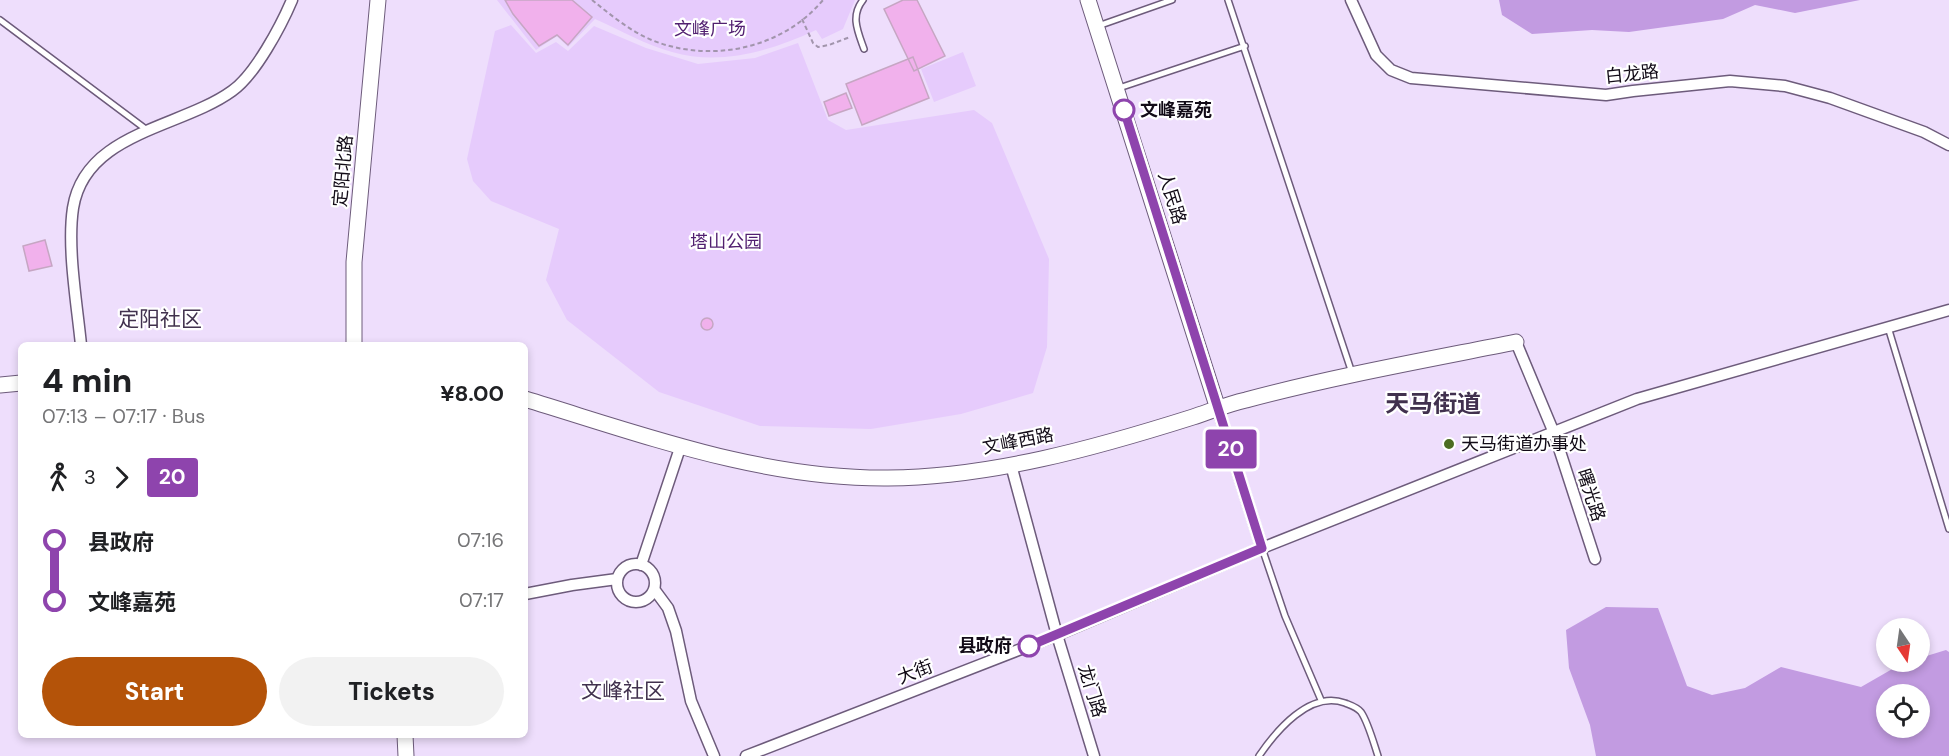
<!DOCTYPE html>
<meta charset="utf-8">
<style>
body{margin:0;font-family:"DM Sans","Noto Sans SC",sans-serif;background:#f2f2f2;color:#202124;height:100vh;display:flex;flex-direction:column;font-size:22px;white-space:nowrap}
*{box-sizing:border-box;margin:0}
p{font-size:20px;color:#757577}
.icon{flex:none;width:33px;height:33px;fill:none;stroke:currentColor;stroke-width:2;stroke-linecap:round;stroke-linejoin:round}
.map{position:relative;flex:1;overflow:hidden}
.details{position:absolute;left:18px;top:342px;width:510px;height:396px;display:flex;flex-direction:column;background:#fff;border-radius:9px;box-shadow:0 3px 9px #0003}
.details>*{flex:none}
.badge{padding:0 12px;border-radius:4px;font-size:21px;line-height:39px}
.needle{width:39px;rotate:167deg}
.controls{position:absolute;left:1876px;top:618px;display:grid;gap:12px}
.controls a{display:grid;place-items:center;width:54px;height:54px;border-radius:50%;background:#fff;box-shadow:0 3px 9px #0003;font-size:30px}
.map>.badge{position:absolute;translate:-50% -50%;box-shadow:0 0 0 3px #fff}
.legs{display:flex;align-items:center;gap:9px;height:66px;padding:0 24px;font-size:20px}
.legs p{margin-inline-start:auto}
.headline{display:flex;align-items:center;justify-content:space-between;height:102px;padding:0 24px}
h1{font-size:33px;font-weight:800;line-height:45px}
.action{display:flex;gap:12px;margin-top:auto;padding:12px 24px}
.action a{flex:1;height:69px;border-radius:36px;background:#b45309;color:#fff;font-size:24px;font-weight:800;line-height:69px;text-align:center}
.action a+a{background:#f2f2f2;color:#202124}
ul{padding:0 24px;list-style:none}
li{display:flex;align-items:center;gap:21px;height:60px;font-size:22px}
li i{display:grid;place-items:center;width:9px;height:100%;margin:0 8px;background:currentColor}
li i::after{content:'';width:15px;height:15px;margin:-8px;border:4px solid;border-radius:50%;background:#fff}
li p{margin-inline-start:auto}
li:first-child i{background:linear-gradient(#0000 50%,currentColor 0)}
li:last-child i{background:linear-gradient(currentColor 50%,#0000 0)}
.map>svg:first-child{display:block}
</style>
<div class="map">
<svg width="1949" height="756" viewBox="0 0 1949 756">
<rect width="100%" height="100%" fill="#eedefc"/>
<path fill="#e6cbfc" d="M497,0H855L843,29L822,39L816,30C771,51 721,66 672,52C646,45 620,30 595,19L568,47L557,36L536,50Z
M511,25L536,53L556,42L568,51L594,26L646,48L698,64L755,58L798,43L828,120L846,130L974,110L992,123L1049,259L1047,347L1033,393L961,414L871,429L760,426L659,392L567,320L546,280L559,229L491,201L473,181L467,159L495,31Z
M963,52L976,86L934,102L921,69Z"/>
<path fill="#c29be1" fill-rule="evenodd" d="M1499,0H1860L1795,13L1755,5L1723,19L1629,32L1592,30L1532,34L1502,15Z
M1606,607L1658,608L1687,686L1712,695L1745,688L1781,667L1861,687L1901,664L1920,662V658L1946,650L1949,652V756H1596L1590,725L1569,668L1566,630ZM1887,694H1920V728H1887Z"/>
<path fill="#f1b1ec" stroke="#c6a6c3" stroke-width="1.5" d="M505,0H572L592,17L568,45L557,35L539,46L513,14Z
M903,0H917L945,56L914,71L884,9Z
M913,57L929,98L862,125L846,84Z
M846,93L852,108L829,116L824,102Z
M45,240L52,266L29,271L23,246Z
M701 324a6 6 0 1 1 12 0a6 6 0 1 1-12 0Z"/>
<g fill="none" stroke-linecap="round" stroke-linejoin="round">
<defs>
<path id="lane" d="M863,0C850,16 858,32 864,49
M1228,0L1352,373
M0,20L147,130
M1098,26L1172,0
M1119,88L1245,46
M1888,327L1949,529
M1262,548L1285,616L1321,700
M1259,756C1276,731 1310,690 1345,703C1350,705 1357,707 1361,712C1368,722 1374,744 1378,756"/>
<path id="street" d="M1351,0L1376,55L1391,70L1411,78L1606,95L1633,91L1730,81L1785,86L1830,98L1924,132L1949,145
M1516,342L1554,433L1595,559
M81,345C77,304 67,248 73,208C85,132 181,128 232,91C255,75 281,26 292,0
M1218,409L1262,548L1637,399L1949,310
M1011,465L1057,635L1094,756
M617 583a19 19 0 1 1 38 0a19 19 0 1 1-38 0Z
M641,565L680,448
M654,589L668,608L676,631L691,701L714,756
M525,594L572,585L617,579
M746,756L1057,635L1262,548"/>
<path id="secondary" d="M1088,0L1218,409
M354,345V262L378,0
M0,385L21,383
M525,399C644,435 761,479 888,478C991,477 1095,448 1193,417C1211,411 1228,404 1246,400C1336,376 1426,360 1516,342
M405,735L406,756"/>
</defs>
<use href="#lane" stroke="#6d5b7b" stroke-width="8"/>
<use href="#street" stroke="#6d5b7b" stroke-width="13"/>
<use href="#secondary" stroke="#6d5b7b" stroke-width="17"/>
<path stroke="#a295ac" stroke-width="2" stroke-dasharray="4.5 3" stroke-linecap="butt" d="M592,0C611,15 631,32 654,41C712,63 782,49 823,0
M802,19L813,43L818,47L829,45L850,37"/>
<use href="#lane" stroke="#fff" stroke-width="5"/>
<use href="#street" stroke="#fff" stroke-width="10"/>
<use href="#secondary" stroke="#fff" stroke-width="15"/>
</g>
<g fill="none" stroke-linecap="round" stroke-linejoin="round">
<defs>
<path id="line-1" d="M1029,646L1262,548L1124,110"/>
</defs>
<use href="#line-1" stroke="#fff" stroke-width="14"/>
<use href="#line-1" stroke="#8e44ad" stroke-width="9"/>
</g>
<g fill="#fff" stroke="#8e44ad" stroke-width="3">
<circle cx="1124" cy="110" r="10"/>
<circle cx="1029" cy="646" r="10"/>
</g>
<circle fill="#4c6c22" stroke="#fff" stroke-width="2" cx="1449" cy="444" r="6"/>
<g text-anchor="middle" dominant-baseline="central" stroke-width="4.5" stroke-linejoin="round" paint-order="stroke">
<g font-size="18" fill="#511f70" stroke="#fff">
<text x="710" y="29">文峰广场</text>
<text x="726" y="242">塔山公园</text>
</g>
<g font-size="18" fill="#120b17" stroke="#fff">
<text transform="translate(1632 74) rotate(-6)">白龙路</text>
<text transform="translate(343 171) rotate(-85)">定阳北路</text>
<text transform="translate(1172 198) rotate(73)">人民路</text>
<text transform="translate(1018 441) rotate(-11)">文峰西路</text>
<text transform="translate(1591 495) rotate(72)">曙光路</text>
<text transform="translate(915 672) rotate(-21)">大街</text>
<text transform="translate(1092 691) rotate(73)">龙门路</text>
</g>
<g font-size="18" font-weight="bold" fill="#120b17" stroke="#fff" text-anchor="start">
<text x="1140" y="110">文峰嘉苑</text>
<text x="1012" y="646" text-anchor="end">县政府</text>
</g>
<g font-size="18" fill="#120b17" stroke="#fff" text-anchor="start">
<text x="1461" y="444">天马街道办事处</text>
</g>
<g font-size="21" fill="#41314e" stroke="#fff">
<text x="160" y="319">定阳社区</text>
<text x="623" y="691">文峰社区</text>
</g>
<g font-size="24" font-weight="bold" fill="#41314e" stroke="#fff">
<text x="1433" y="403">天马街道</text>
</g>
</g>
</svg>
<div class="controls">
<a><svg class="needle" viewBox="-14 -14 28 28"><path d="M0-13l5 13h-10z" fill="#e53935"/><path d="M0 13l5-13h-10z" fill="#757577"/></svg></a>
<a><svg class="icon" aria-label="locate" viewBox="0 0 24 24"><circle cx="12" cy="12" r="6"/><path d="M12 2v4M12 18v4M2 12h4M18 12h4"/></svg></a>
</div>
<b class="badge" style="left:1231px;top:449px;background:#8e44ad;color:#fff">20</b>
<section class="details">
<div class="headline"><div><h1>4 min</h1><p>07:13 – 07:17 · Bus</p></div><b>¥8.00</b></div>
<div class="legs"><svg class="icon" aria-label="walk" viewBox="0 0 24 24"><circle cx="13" cy="4" r="2"/><path d="M13 8l-2 6 4 7M11 14l-3 7M7 12l3-4h3l4 4"/></svg>3<svg class="icon" aria-label="forward" viewBox="0 0 24 24"><path d="M9 5l7 7-7 7"/></svg><b class="badge" style="background:#8e44ad;color:#fff">20</b></div>
<ul>
<li><i style="color:#8e44ad"></i><b>县政府</b><p>07:16</p></li>
<li><i style="color:#8e44ad"></i><b>文峰嘉苑</b><p>07:17</p></li>
</ul>
<div class="action"><a>Start</a><a>Tickets</a></div>
</section>
</div>
